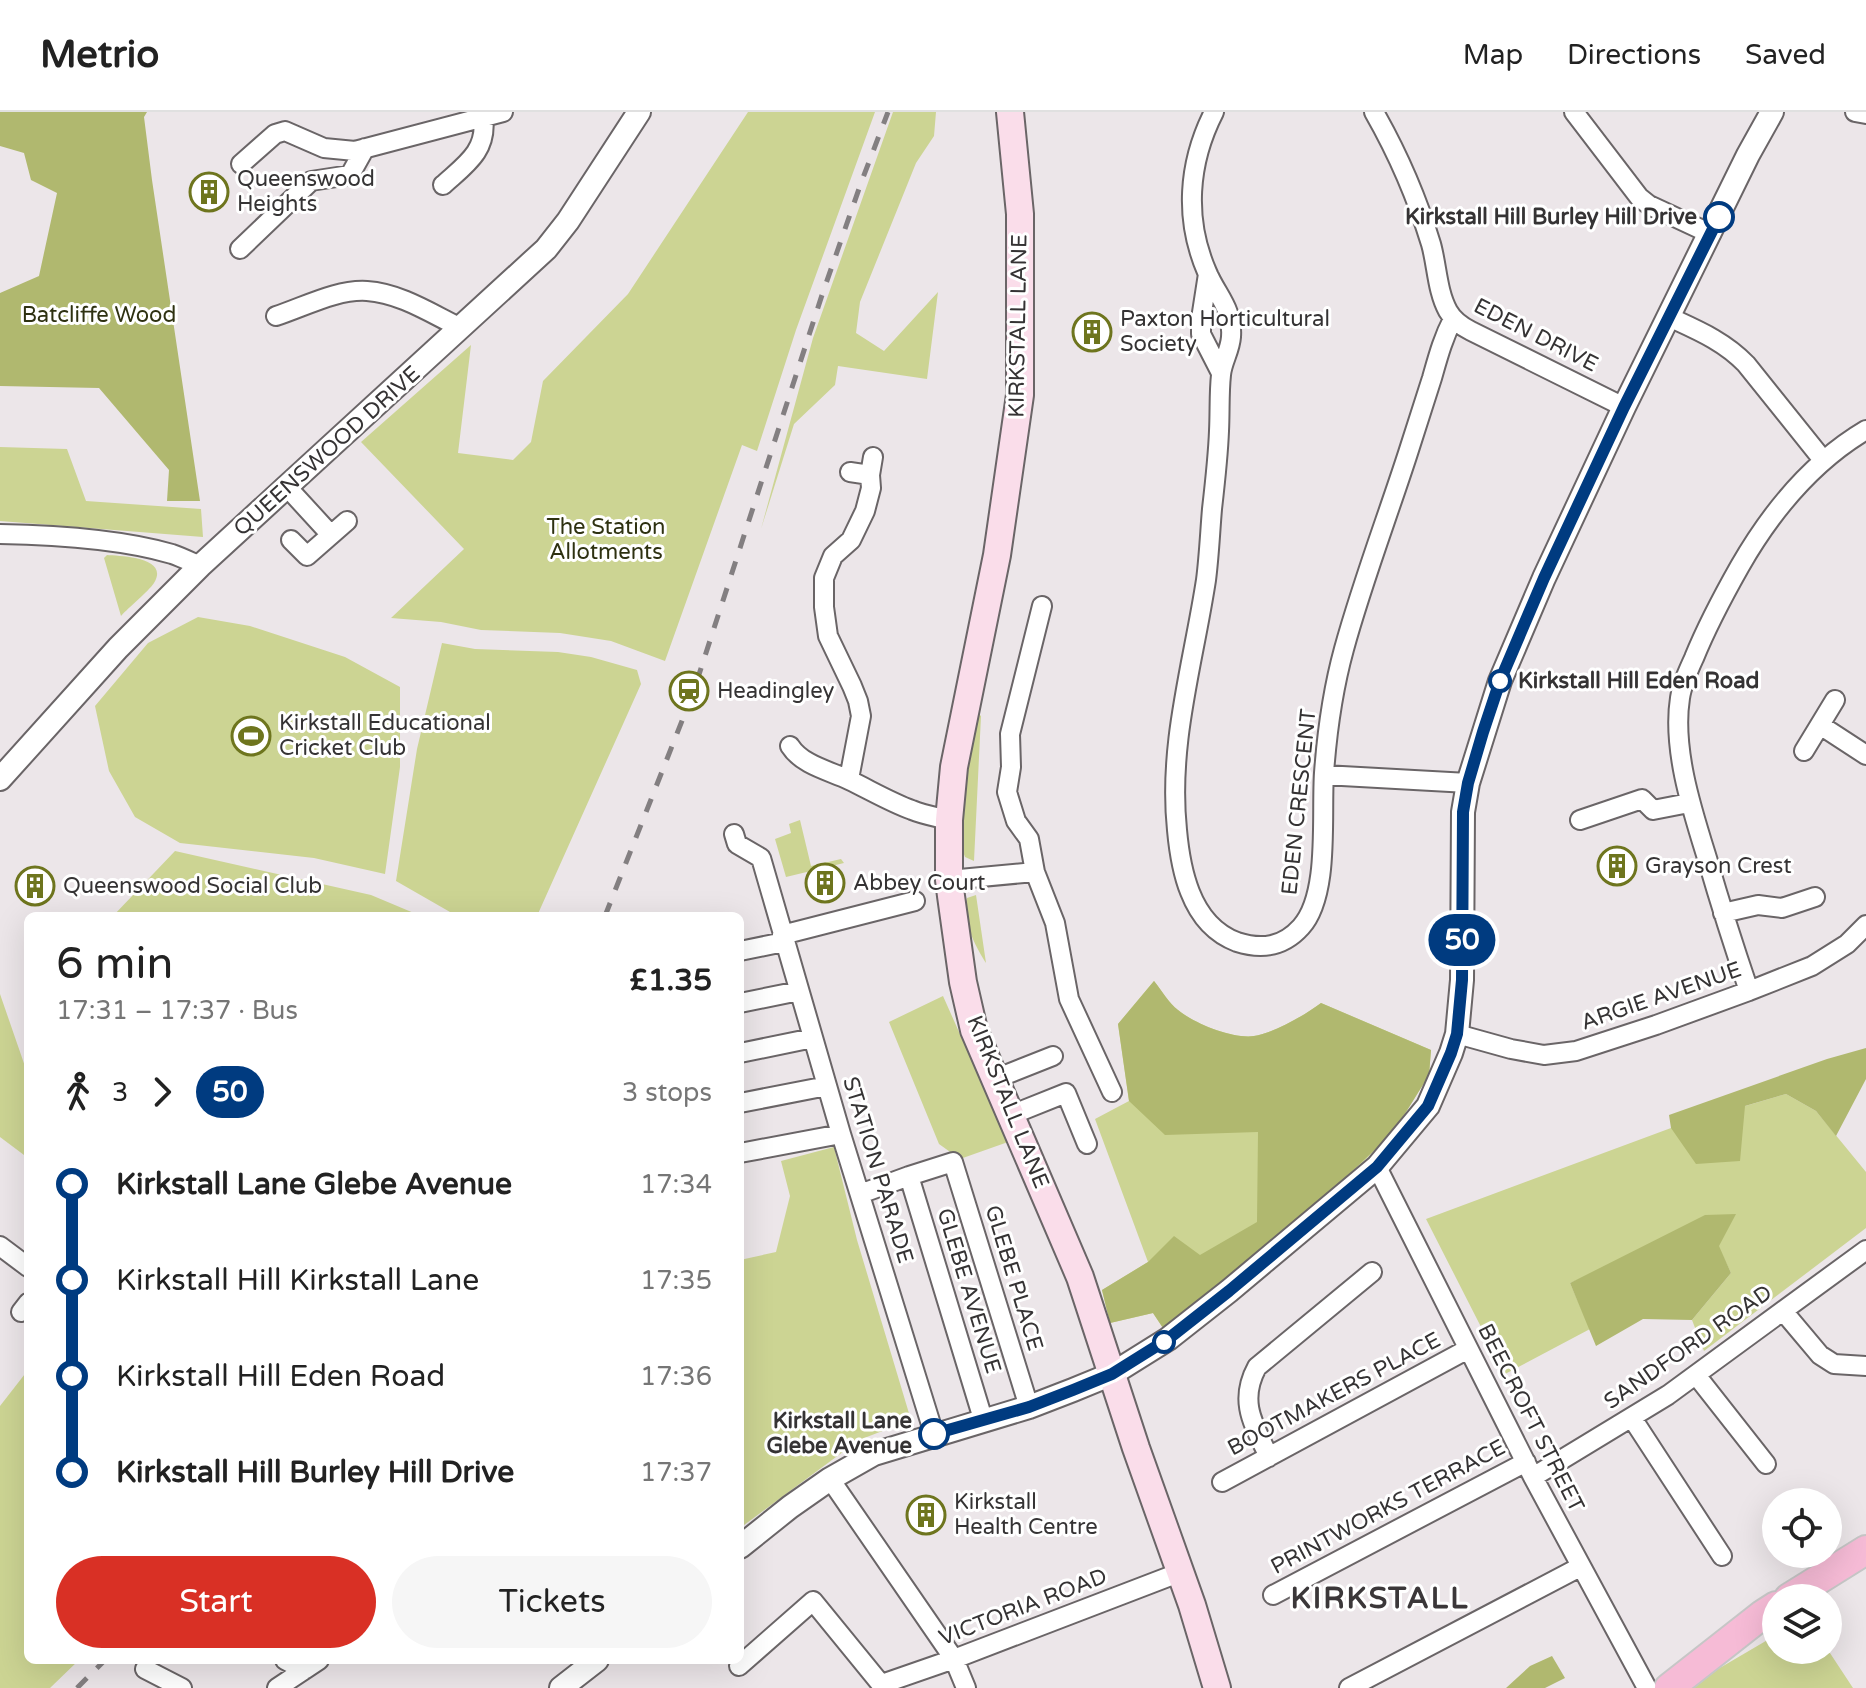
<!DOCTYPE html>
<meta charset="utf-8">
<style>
body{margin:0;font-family:"Varela Round",sans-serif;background:#f6f6f6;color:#222;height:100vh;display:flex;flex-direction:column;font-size:30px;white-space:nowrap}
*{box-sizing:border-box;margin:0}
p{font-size:26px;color:#767676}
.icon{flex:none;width:44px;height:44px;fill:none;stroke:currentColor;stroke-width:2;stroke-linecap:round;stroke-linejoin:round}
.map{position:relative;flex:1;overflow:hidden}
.details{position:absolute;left:24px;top:800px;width:720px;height:752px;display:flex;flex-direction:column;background:#fff;border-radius:12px;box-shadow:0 8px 32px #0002}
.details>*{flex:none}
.badge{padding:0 16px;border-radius:26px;font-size:28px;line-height:52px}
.buttons{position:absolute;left:1762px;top:1376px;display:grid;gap:16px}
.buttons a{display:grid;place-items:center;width:80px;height:80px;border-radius:50%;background:#fff;box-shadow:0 8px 32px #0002;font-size:40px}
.map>.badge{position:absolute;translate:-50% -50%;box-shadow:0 0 0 4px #fff}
.legs{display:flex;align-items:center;gap:12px;height:88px;padding:0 32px;font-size:26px}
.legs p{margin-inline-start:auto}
.summary{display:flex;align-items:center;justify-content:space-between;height:136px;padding:0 32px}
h1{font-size:44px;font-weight:600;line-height:60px}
.primary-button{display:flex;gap:16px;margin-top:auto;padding:16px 32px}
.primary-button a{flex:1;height:92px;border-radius:48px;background:#d93025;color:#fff;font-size:32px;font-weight:600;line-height:92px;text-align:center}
.primary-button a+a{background:#f6f6f6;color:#222}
ul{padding:0 32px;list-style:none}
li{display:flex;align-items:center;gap:28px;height:96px;font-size:30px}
li i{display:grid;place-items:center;width:12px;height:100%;margin:0 10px;background:currentColor}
li i::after{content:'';width:20px;height:20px;margin:-10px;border:6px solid;border-radius:50%;background:#fff}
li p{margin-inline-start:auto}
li:first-child i{background:linear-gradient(#0000 50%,currentColor 0)}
li:last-child i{background:linear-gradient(currentColor 50%,#0000 0)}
header{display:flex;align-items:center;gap:48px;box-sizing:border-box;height:112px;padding:0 40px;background:#fff;border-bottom:2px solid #e0e0e0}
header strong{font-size:38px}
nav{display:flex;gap:44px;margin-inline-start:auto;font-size:28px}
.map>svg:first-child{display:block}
</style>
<header>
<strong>Metrio</strong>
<nav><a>Map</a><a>Directions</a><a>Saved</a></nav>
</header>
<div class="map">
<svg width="1866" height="1576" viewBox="0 0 1866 1576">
<rect width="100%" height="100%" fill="#ece6e9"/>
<path fill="#ccd493" d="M748,0H875L796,218L757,339L742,333L665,549L611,529L560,521L481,518L441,510L391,506L464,437L361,330L471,233L458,341L513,348L531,330L543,269L628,182Z
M893,0H936L934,24L916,51L860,190L856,221L884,239L938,180L927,267L838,254L835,273L794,312L761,417L813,226Z
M0,335L67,337L86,389L201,397L203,425L0,409Z
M107,443C120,444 170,445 154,471C148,480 129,495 121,504L104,446Z
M198,505L250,514L345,545L400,575V655L385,762L314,746L180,731L135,705L109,659L95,594L148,531Z
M442,531L475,537L558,540L591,545L637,558L641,572L537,804H457L396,769L417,637Z
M975,599L981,604L974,749L965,745L961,734L963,670Z
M800,708L811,754L841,747L844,751L786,765L775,727L791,721L789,712Z
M175,739L371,783L421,804H113Z
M976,783L986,851C975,834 961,807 967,786Z
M1154,869C1162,879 1169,891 1178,898C1195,912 1233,927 1254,924C1274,921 1305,903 1321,891L1431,938L1429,963L1406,1000L1386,1027L1363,1050L1163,1216L1153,1201L1110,1211L1102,1178L1148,1150L1095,1007L1129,989L1118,912Z
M0,882L28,963V1046L0,1025Z
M943,884L1008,1030L960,1047L939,1032L889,910Z
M1786,982L1816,999L1866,1060V1116L1704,1239L1692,1208L1731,1161L1718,1134L1735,1102L1570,1171L1590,1217L1505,1262L1426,1107L1671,1016Z
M834,1035L857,1128L911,1308L859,1328L740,1416V1148L776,1140L790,1084L781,1049Z
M28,1258V1548H79L50,1576H0V1294Z
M1776,1523V1538H1828L1853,1576H1694L1718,1557Z"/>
<path fill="#b0b86f" d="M0,0H147L144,5L152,68L200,389H167L169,358L99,276L0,274V181L39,164L57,81L31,68L24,41L0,34Z
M1154,869C1162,879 1169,891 1178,898C1195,912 1233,927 1254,924C1274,921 1305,903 1321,891L1431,938L1429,963L1406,1000L1386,1027L1306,1103L1163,1216L1153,1201L1110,1211L1102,1178L1148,1150L1174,1124L1200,1143L1257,1110L1258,1020L1165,1023L1129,989L1118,912Z
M1866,936V967L1836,1024L1816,999L1786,982L1745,994L1740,1049L1696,1052L1671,1016L1669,1003L1827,947Z
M1736,1102L1719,1134L1731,1161L1692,1208L1643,1207L1596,1234L1570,1171L1705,1103Z
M1552,1544L1565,1566L1545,1576H1506L1530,1554Z"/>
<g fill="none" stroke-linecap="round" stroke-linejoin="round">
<defs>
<path id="minor" d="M1214,0C1188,51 1184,107 1207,160C1217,184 1233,196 1231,225C1230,239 1222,250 1221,263C1219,281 1220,300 1219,319C1218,345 1215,371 1212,397C1210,421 1209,445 1206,468C1193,553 1168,632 1177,718C1179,740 1182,760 1190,780C1199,803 1213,821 1237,830C1262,838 1283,835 1301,815C1330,783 1321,704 1324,661C1327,620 1333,577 1344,537C1362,471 1387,406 1408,341C1416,316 1424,291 1432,266C1438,245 1443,226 1453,207
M1374,0C1398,42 1417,86 1431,132C1437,153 1437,179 1448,199C1453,208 1461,214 1471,219L1624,295
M1574,0L1639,85L1649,93L1711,122
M1855,0L1866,2
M241,52L275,22L285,19L324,36L355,39L503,0
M443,73C465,53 488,39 483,5
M240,137L311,69L350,63L365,36
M1208,162L1201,207V222L1221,261
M276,204C304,195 337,177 367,179C400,181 432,202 461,216
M1669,205C1697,218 1724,229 1746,252L1823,348
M850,360L870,363
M287,375L331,423L307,444L291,428
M0,422C53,423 121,427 172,442C181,445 191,450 200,454
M331,423L347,409
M1820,613L1866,643
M790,634C802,653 830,659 849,668C870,678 890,690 912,698C924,703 937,705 949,708
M1804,639L1835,588
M1324,663L1468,671
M849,667L861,604L858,589L852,574L828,524L824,495V466L833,444L851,428L865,399L871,376L870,363L873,345
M1580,708L1642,687L1653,698L1689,691
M734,722L737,732L761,746L841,1022L934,1322
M1035,760L1055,811L1069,887L1112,980
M949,768L1035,760L1029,727L1016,709L1007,680L1011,655L1010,622L1042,494
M1723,801L1758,793L1782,796L1815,785
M782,823L915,789
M740,839L784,830
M1749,879C1734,835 1720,791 1707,746C1692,698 1672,637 1680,586C1682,572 1688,559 1694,546C1707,514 1723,484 1740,454C1771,400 1812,350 1866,318
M740,891L799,879
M1457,922L1511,937L1544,943L1576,939L1656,913L1749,879L1812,854L1847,832L1866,813
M740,941L813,926
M995,967L1053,944
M740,991L827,974
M1011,1003L1066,981L1087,1032
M740,1041L841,1022
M1377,1055L1533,1365L1647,1576
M909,1064L983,1307
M860,1082L909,1064L953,1050L1029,1295
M0,1134L28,1155
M1783,1199L1820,1243L1834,1252L1866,1254
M21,1200L28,1191
M1696,1263L1766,1352
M1632,1306L1722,1444
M1269,1345C1254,1313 1238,1290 1257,1255L1372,1160
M1533,1365L1668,1283L1866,1138
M830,1367L954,1547L966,1576
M1222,1370L1468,1237
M1273,1483L1526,1350
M285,1548L304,1558
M739,1554L813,1489L884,1576
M145,1557L182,1576
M882,1572L954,1547L1181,1460
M277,1576L319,1548
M1349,1576L1580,1455"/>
<path id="tertiary" d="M0,667L118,536L200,454L546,137L568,109L639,0
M740,1435L790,1395L830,1367L874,1342L1029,1295L1073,1278L1112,1262L1168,1227L1229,1179L1377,1055L1428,994L1451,941L1457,922L1462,868L1463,700L1468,671L1500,569L1544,466L1624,295L1748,43L1772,0
M561,1576L597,1548"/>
<path id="secondary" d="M1010,0L1020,102V283L997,443L954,655L949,708V768L951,784L963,870L974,918L1080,1165L1136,1336L1192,1493L1217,1576"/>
<path id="primary" d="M1789,1486L1866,1438
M1669,1576L1762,1503L1776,1494"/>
</defs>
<use href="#minor" stroke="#6a6567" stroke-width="22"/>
<use href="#tertiary" stroke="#6a6567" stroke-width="26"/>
<use href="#secondary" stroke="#6a6567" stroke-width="30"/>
<use href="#primary" stroke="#c6c6c6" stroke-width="32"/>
<use href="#minor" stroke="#fff" stroke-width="18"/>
<use href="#tertiary" stroke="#fff" stroke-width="22"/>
<use href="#secondary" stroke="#faddea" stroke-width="26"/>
<use href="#primary" stroke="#f6bbd6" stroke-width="28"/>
<path stroke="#837f81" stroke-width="5" stroke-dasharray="14 14" stroke-linecap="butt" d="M605,804L693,581L822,183L861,71L888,0
M77,1576L105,1548"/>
</g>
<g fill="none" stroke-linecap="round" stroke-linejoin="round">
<defs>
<path id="line-1" d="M934,1322L1029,1295L1073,1278L1112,1262L1168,1227L1229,1179L1377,1055L1428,994L1451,941L1457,922L1462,868L1463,700L1468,671L1483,620L1500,569L1544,466L1624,295L1719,105"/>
</defs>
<use href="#line-1" stroke="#fff" stroke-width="18"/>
<use href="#line-1" stroke="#003b80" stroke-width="12"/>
</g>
<defs>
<symbol id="building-ring" viewBox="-11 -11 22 22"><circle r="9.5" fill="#fff" stroke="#6e751e" stroke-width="1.5"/><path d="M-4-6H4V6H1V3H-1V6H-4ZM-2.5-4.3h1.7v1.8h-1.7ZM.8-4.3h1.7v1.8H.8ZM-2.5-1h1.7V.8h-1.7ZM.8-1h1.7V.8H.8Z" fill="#6e751e"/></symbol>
<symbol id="station-ring" viewBox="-11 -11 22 22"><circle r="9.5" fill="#fff" stroke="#6e751e" stroke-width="1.5"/><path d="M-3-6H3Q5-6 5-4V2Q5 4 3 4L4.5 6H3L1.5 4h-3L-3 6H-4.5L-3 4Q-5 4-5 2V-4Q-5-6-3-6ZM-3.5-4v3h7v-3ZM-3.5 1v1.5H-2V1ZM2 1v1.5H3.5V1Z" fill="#6e751e"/></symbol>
<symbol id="stadium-ring" viewBox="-11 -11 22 22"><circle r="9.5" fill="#fff" stroke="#6e751e" stroke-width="1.5"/><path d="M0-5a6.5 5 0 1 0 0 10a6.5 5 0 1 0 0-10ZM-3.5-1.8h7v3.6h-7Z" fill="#6e751e"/></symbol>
</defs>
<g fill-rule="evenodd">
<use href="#building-ring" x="187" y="58" width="44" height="44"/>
<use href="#building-ring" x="1070" y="198" width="44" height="44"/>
<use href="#station-ring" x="667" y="557" width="44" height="44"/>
<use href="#stadium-ring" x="229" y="602" width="44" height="44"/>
<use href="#building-ring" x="1595" y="732" width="44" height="44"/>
<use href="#building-ring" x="803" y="749" width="44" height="44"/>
<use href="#building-ring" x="13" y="752" width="44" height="44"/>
<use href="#building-ring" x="904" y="1381" width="44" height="44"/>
</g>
<g fill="#fff" stroke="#003b80" stroke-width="4">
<circle cx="1719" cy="105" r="14"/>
<circle cx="1500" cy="569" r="10"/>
<circle cx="1164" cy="1230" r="10"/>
<circle cx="934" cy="1322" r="14"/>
</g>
<g text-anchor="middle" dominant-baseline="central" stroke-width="6" stroke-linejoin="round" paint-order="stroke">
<g font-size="22" fill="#353334" stroke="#fff" text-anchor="start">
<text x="237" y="67">Queenswood<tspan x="237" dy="25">Heights</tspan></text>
<text x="1120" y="207">Paxton Horticultural<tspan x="1120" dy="25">Society</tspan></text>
<text x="717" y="579">Headingley</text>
<text x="279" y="611">Kirkstall Educational<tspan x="279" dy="25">Cricket Club</tspan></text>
<text x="1645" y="754">Grayson Crest</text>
<text x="853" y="771">Abbey Court</text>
<text x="63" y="774">Queenswood Social Club</text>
<text x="954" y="1390">Kirkstall<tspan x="954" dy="25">Health Centre</tspan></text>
</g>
<g font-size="22" font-weight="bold" fill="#353334" stroke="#fff" text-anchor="end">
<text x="1697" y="105">Kirkstall Hill Burley Hill Drive</text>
<text x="1518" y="569" text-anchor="start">Kirkstall Hill Eden Road</text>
<text x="912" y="1309">Kirkstall Lane<tspan x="912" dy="25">Glebe Avenue</tspan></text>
</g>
<g font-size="22" fill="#2e3111" stroke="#fff">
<text x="99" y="203">Batcliffe Wood</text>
<text x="606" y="415">The Station<tspan x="606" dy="25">Allotments</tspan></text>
</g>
<g font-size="22" fill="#353334" stroke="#fff">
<text transform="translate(1018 214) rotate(-89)">KIRKSTALL LANE</text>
<text transform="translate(1536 223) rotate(27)">EDEN DRIVE</text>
<text transform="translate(327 339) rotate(-42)">QUEENSWOOD DRIVE</text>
<text transform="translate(1299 690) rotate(-84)">EDEN CRESCENT</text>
<text transform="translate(1661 884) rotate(-19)">ARGIE AVENUE</text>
<text transform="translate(1008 990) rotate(68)">KIRKSTALL LANE</text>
<text transform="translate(878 1058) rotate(73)">STATION PARADE</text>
<text transform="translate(1014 1166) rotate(73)">GLEBE PLACE</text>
<text transform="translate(969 1179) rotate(73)">GLEBE AVENUE</text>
<text transform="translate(1688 1235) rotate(-35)">SANDFORD ROAD</text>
<text transform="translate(1334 1282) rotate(-28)">BOOTMAKERS PLACE</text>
<text transform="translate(1531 1306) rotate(63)">BEECROFT STREET</text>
<text transform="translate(1388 1395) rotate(-28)">PRINTWORKS TERRACE</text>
<text transform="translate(1023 1495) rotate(-21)">VICTORIA ROAD</text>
</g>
<g font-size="30" font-weight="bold" letter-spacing="2" fill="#3b3739" stroke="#fff">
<text x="1380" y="1486">KIRKSTALL</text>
</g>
</g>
</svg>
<div class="buttons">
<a><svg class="icon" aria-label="locate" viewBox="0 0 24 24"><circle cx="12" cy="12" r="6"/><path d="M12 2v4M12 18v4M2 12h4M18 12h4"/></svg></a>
<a><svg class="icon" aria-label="layers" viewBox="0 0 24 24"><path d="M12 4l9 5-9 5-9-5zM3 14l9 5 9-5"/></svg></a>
</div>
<b class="badge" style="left:1462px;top:828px;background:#003b80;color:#fff">50</b>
<section class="details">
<div class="summary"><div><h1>6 min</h1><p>17:31 – 17:37 · Bus</p></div><b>£1.35</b></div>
<div class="legs"><svg class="icon" aria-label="walk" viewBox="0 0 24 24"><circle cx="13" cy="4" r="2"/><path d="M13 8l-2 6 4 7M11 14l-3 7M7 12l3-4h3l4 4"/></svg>3<svg class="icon" aria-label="forward" viewBox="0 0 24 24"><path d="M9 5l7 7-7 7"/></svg><b class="badge" style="background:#003b80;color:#fff">50</b><p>3 stops</p></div>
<ul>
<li><i style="color:#003b80"></i><b>Kirkstall Lane Glebe Avenue</b><p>17:34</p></li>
<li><i style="color:#003b80"></i><span>Kirkstall Hill Kirkstall Lane</span><p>17:35</p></li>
<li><i style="color:#003b80"></i><span>Kirkstall Hill Eden Road</span><p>17:36</p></li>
<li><i style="color:#003b80"></i><b>Kirkstall Hill Burley Hill Drive</b><p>17:37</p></li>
</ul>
<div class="primary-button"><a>Start</a><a>Tickets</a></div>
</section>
</div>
